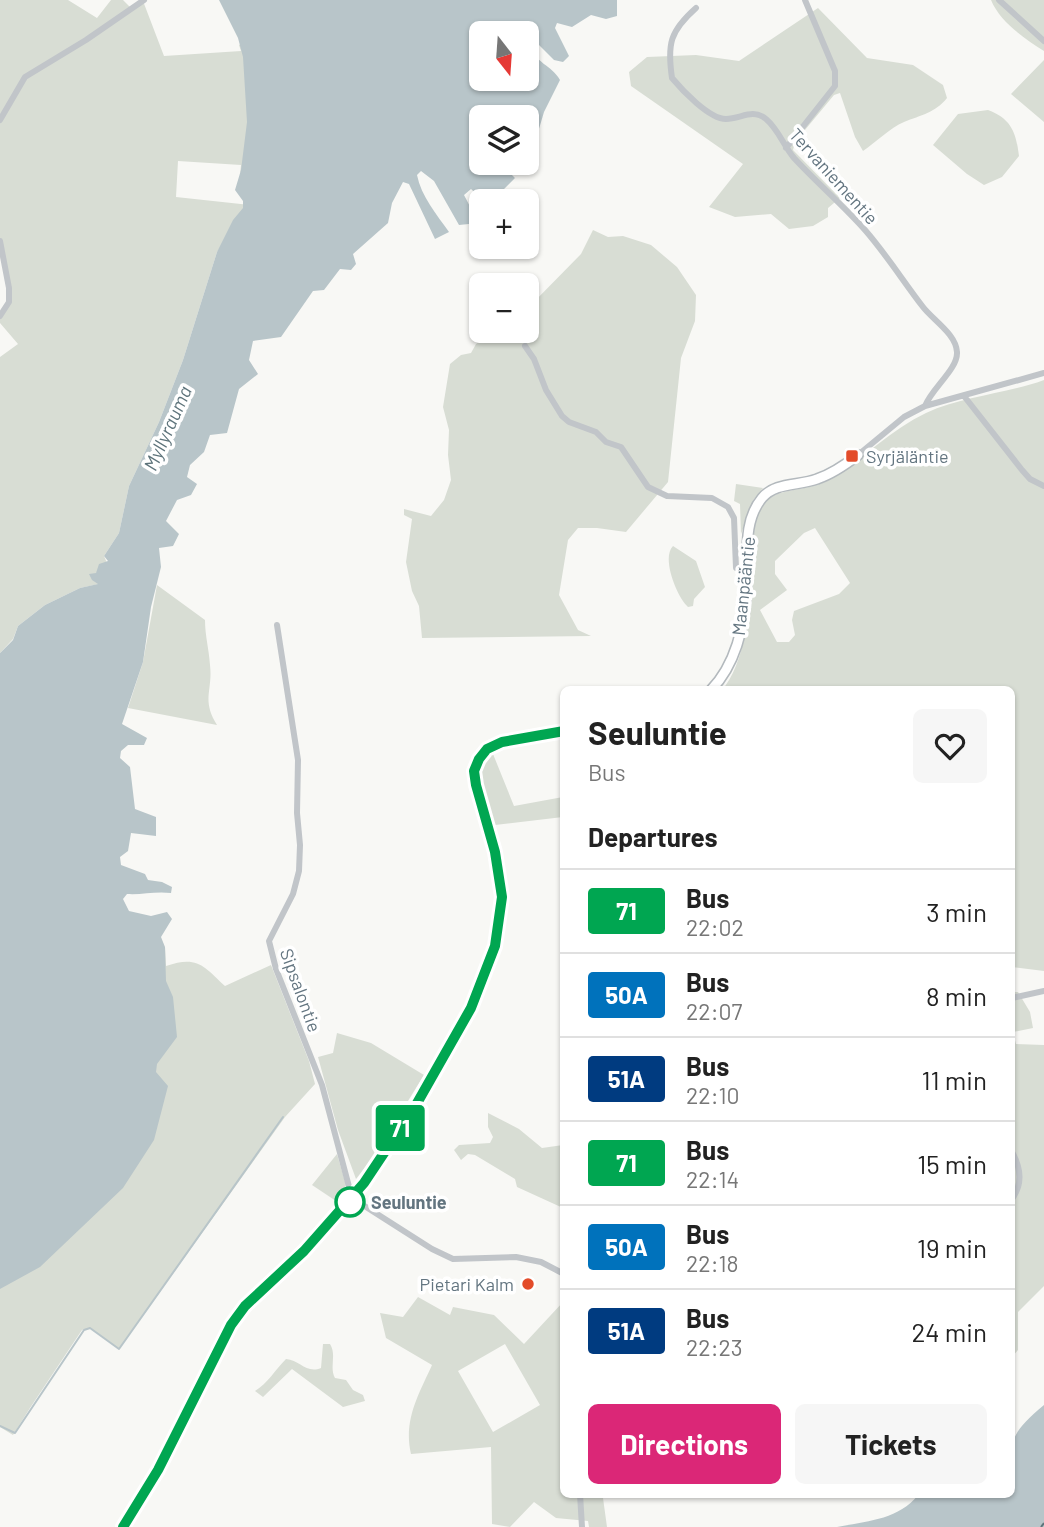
<!DOCTYPE html>
<meta charset="utf-8">
<style>
body{margin:0;font-family:Barlow,sans-serif;background:#f6f6f6;color:#222;height:100vh;display:flex;flex-direction:column;font-size:26px;white-space:nowrap}
*{box-sizing:border-box;margin:0}
p{font-size:23px;color:#767676}
.icon{flex:none;width:38px;height:38px;fill:none;stroke:currentColor;stroke-width:2;stroke-linecap:round;stroke-linejoin:round}
.map{position:relative;flex:1;overflow:hidden}
.drawer{position:absolute;left:560px;top:686px;width:455px;height:812px;display:flex;flex-direction:column;background:#fff;border-radius:10px;box-shadow:0 2px 5px #0004}
.drawer>*{flex:none}
.badge{padding:0 14px;border-radius:5px;font-size:24px;line-height:46px}
.needle{width:46px;rotate:163deg}
.fabs{position:absolute;left:469px;top:21px;display:grid;gap:14px}
.fabs a{display:grid;place-items:center;width:70px;height:70px;border-radius:10px;background:#fff;box-shadow:0 2px 5px #0004;font-size:35px}
.map>.badge{position:absolute;translate:-50% -50%;box-shadow:0 0 0 4px #fff}
h2{padding:0 28px;font-size:26px;line-height:63px}
.round{display:grid;place-items:center;flex:none;width:74px;height:74px;border-radius:10px;background:#f6f6f6}
.head{display:flex;align-items:center;justify-content:space-between;height:119px;padding:0 28px}
h1{font-size:33px;font-weight:700;line-height:52px}
.primary-button{display:flex;gap:14px;margin-top:auto;padding:14px 28px}
.primary-button a{flex:1;height:80px;border-radius:10px;background:#db2777;color:#fff;font-size:28px;font-weight:700;line-height:80px;text-align:center}
.primary-button a+a{background:#f6f6f6;color:#222}
ul{padding:0;list-style:none}
li{display:flex;align-items:center;gap:21px;height:84px;padding:0 28px;border-top:2px solid #e0e0e0}
li div{flex:1}
li b{display:block;font-size:26px}
li em{font-style:normal}
li .badge{min-width:77px;font-weight:700;text-align:center}
.map>svg:first-child{display:block}
</style>
<div class="map">
<svg width="1044" height="1527" viewBox="0 0 1044 1527">
<rect width="100%" height="100%" fill="#f8f8f5"/>
<path fill="#d8ddd4" fill-rule="evenodd" d="M0,0H68L97,18L111,0H123L132,9L143,1L164,56L241,51L239,45L244,43L270,98L240,174L241,165L178,161L176,197L250,205L217,252L183,360L159,422L129,486L119,533L104,556L107,563L96,573L99,584L80,588L45,605L18,626L13,639L0,653V357L18,344L0,323V316L9,302L0,244Z
M991,0H1044V51C1025,39 1000,22 991,0Z
M818,8L867,58L913,65L943,85L947,98C935,113 921,115 904,122C890,128 876,142 863,151L855,137L840,93L834,95L795,142L793,150L840,198L828,208V217L813,226L789,229L771,214L735,217L709,207L743,164L631,86L629,72L647,57L696,55L739,61Z
M1044,60V122L1011,94Z
M988,110C1012,119 1016,133 1019,156L1002,177L984,185L967,174L933,145L958,114Z
M593,230L608,237L623,236L651,245L677,267L696,295L695,321L681,358L668,482L626,532L597,528H578L568,540L559,595L578,630L591,636L422,638L419,606L412,591L406,562L412,519L404,515V509L431,516L444,500L451,480L448,455L449,430L443,407L450,364L461,355L471,353L476,344L485,338L502,341L511,331H527V309L581,254Z
M1044,380V971L1012,967V690H722C744,666 752,604 752,572C752,562 750,551 750,540C754,476 798,500 834,477C865,457 892,429 926,413C963,396 1006,394 1044,380ZM815,528L850,583L839,594L794,611L792,620L795,635L789,642H777L760,610L787,590L775,574V561L804,533Z
M736,484L763,488L754,499L741,534L740,504L734,501Z
M673,546L696,561L705,587L694,599L693,606L688,607C677,597 661,558 673,546Z
M157,585L205,620C205,636 209,649 210,665C213,691 201,699 217,725L128,708L143,662Z
M493,754L514,806L563,797V817L495,825C489,806 469,766 493,754Z
M165,947L166,966C197,955 204,966 225,986L271,965L309,1061L315,1084L285,1117L119,1349L90,1328L82,1330C59,1365 35,1399 13,1435L0,1427V1196Z
M1012,992H1018L1030,1012L1033,1028L1013,1032L1016,1044L1044,1045V1286L1018,1312V1350L1012,1357Z
M337,1033L371,1043L424,1075L374,1156L356,1179L338,1130L318,1057L333,1053Z
M488,1113L519,1129L542,1148L563,1145V1208L517,1187L515,1179L475,1155L468,1154L461,1160L454,1150L459,1145L490,1143L493,1137L488,1127Z
M337,1154L346,1185L336,1201L312,1185Z
M418,1297L450,1315L453,1307L494,1315L524,1344L563,1302L564,1494L620,1495L603,1498L607,1527H589L588,1521L556,1518L534,1502L510,1527L492,1524L491,1447L411,1454C403,1420 419,1394 432,1365L386,1338L380,1313L403,1317ZM505,1344L540,1405L493,1432L458,1371Z
M323,1344H330C337,1355 329,1367 335,1378L346,1380L353,1390L363,1395L365,1401L343,1407L292,1369L263,1397L255,1391C268,1383 275,1370 286,1359C300,1360 306,1374 321,1368Z"/>
<path fill="#b8c5c9" fill-rule="evenodd" d="M216,0H617V16L606,19L591,15L572,27L557,23L555,28L569,56L563,62L554,60L538,44L531,45C534,63 552,65 560,80L544,112L530,159L527,160V117H481V125L472,120L481,133V163H507V170L515,178L503,190L497,201H484L471,189L464,195L476,218L469,224L459,225L434,181L421,171L417,175C421,196 437,215 449,232L435,239L409,184L403,182L392,203L388,223L353,254L356,264L351,270L340,269L324,290L313,291L281,337L253,341L249,360L258,374L239,389L227,433L210,435L204,452L190,465L187,477L197,484L191,495L177,500L166,521L179,534L173,546L159,548L161,567L151,607L143,662L122,724L147,738L144,745H128L121,751L120,758L130,767L135,809L156,817V836L131,833L128,851L120,857L121,865L145,874L148,880L162,882L172,887L171,893C155,891 142,895 127,894L123,899L129,911L151,916L167,912L172,919L161,937L165,947L166,981L173,997L177,1037L157,1064L156,1072L168,1086L154,1140L123,1188L40,1267L0,1289V653L13,640L18,626L45,605L80,588L98,584L92,580L89,574L96,573L99,564L108,561L104,556L119,533L129,486L159,422L183,360L217,252L233,220L243,208V201L235,190L241,170L247,122L243,57L238,38L219,0ZM481,33H527V79H481Z
M1044,1405V1527H837C867,1521 898,1520 918,1495L1012,1494C1012,1444 1003,1439 1044,1405Z"/>
<g fill="none" stroke-linecap="round" stroke-linejoin="round">
<path stroke="#b8c5c9" stroke-width="2" d="M0,1426L15,1433L84,1330L90,1328L119,1349L283,1117"/>
<path stroke="#5e747b" stroke-width="2" stroke-dasharray="9 7" stroke-linecap="butt" d="M1041,1527L1044,1523"/>
<defs>
<path id="secondary" d="M711,690C738,662 746,617 747,580C748,553 743,521 762,498C775,482 799,486 817,479C832,474 845,465 858,455
M123,1527L158,1470L231,1325L245,1306L304,1251L364,1183L416,1105L472,1008L494,946L502,897L495,852L476,785L474,771L479,759L487,749L502,742L564,731"/>
</defs>
<use href="#secondary" stroke="#b3b9bd" stroke-width="12"/>
<path stroke="#c1c5c9" stroke-width="6" d="M999,0L1044,41
M696,8C670,31 667,44 672,78C682,90 709,119 726,119C741,119 752,108 766,119C778,129 784,146 794,158C817,183 843,205 865,230C886,254 903,281 923,307C933,320 956,334 957,352C958,369 932,388 925,406
M0,120L25,77L86,40L144,0
M786,148L835,86V71L805,0
M0,241L9,288V302L0,316
M525,346L534,359L546,390L562,416L569,422L596,432L606,442L621,447L648,487L667,496L712,498L728,507L734,518L736,568L747,575
M964,396L1022,470L1030,479L1044,486
M858,455L904,417L925,406L1044,373
M277,625L298,760L297,813L300,845L299,871L293,894L269,941L276,969L322,1085L352,1198L432,1249L453,1259L516,1257L541,1262L564,1274
M1012,998L1044,991
M1012,1152C1021,1168 1023,1184 1012,1199
M580,1494L582,1527"/>
<use href="#secondary" stroke="#fff" stroke-width="9"/>
</g>
<g fill="none" stroke-linecap="round" stroke-linejoin="round">
<defs>
<path id="line" d="M123,1527L158,1470L231,1325L245,1306L304,1251L364,1183L416,1105L471,1008L495,946L502,897L495,852L476,785L474,771L479,759L487,749L502,742L564,731"/>
</defs>
<use href="#line" stroke="#fff" stroke-width="16"/>
<use href="#line" stroke="#00a651" stroke-width="10"/>
</g>
<g fill="#e34c2a" stroke="#fff" stroke-width="2.5">
<rect x="845" y="449" width="14" height="14" rx="3.5"/>
<circle cx="528" cy="1284" r="7"/>
</g>
<circle fill="#fff" stroke="#00a651" stroke-width="3.5" cx="350" cy="1202" r="14"/>
<g text-anchor="middle" dominant-baseline="central" stroke-width="7" stroke-linejoin="round" paint-order="stroke">
<g font-size="18" fill="#637580" stroke="#fff">
<text transform="translate(834 176) rotate(48)">Tervaniementie</text>
<text transform="translate(743 586) rotate(-84)">Maanpääntie</text>
<text transform="translate(301 990) rotate(70)">Sipsalontie</text>
</g>
<g font-size="18" fill="#637580" stroke="#fff" text-anchor="start">
<text x="866" y="456">Syrjäläntie</text>
<text x="514" y="1284" text-anchor="end">Pietari Kalm</text>
</g>
<g font-size="18" font-weight="bold" fill="#637580" stroke="#fff" text-anchor="start">
<text x="371" y="1202">Seuluntie</text>
</g>
<g font-size="19" font-style="italic" fill="#5e747b" stroke="#fff">
<text transform="translate(167 428) rotate(-66)">Myllyrauma</text>
</g>
</g>
</svg>
<div class="fabs">
<a><svg class="needle" viewBox="-14 -14 28 28"><path d="M0-13l5 13h-10z" fill="#e53935"/><path d="M0 13l5-13h-10z" fill="#767676"/></svg></a>
<a><svg class="icon" aria-label="layers" viewBox="0 0 24 24"><path d="M12 4l9 5-9 5-9-5zM3 14l9 5 9-5"/></svg></a>
<a>+</a>
<a>−</a>
</div>
<b class="badge" style="left:400px;top:1128px;background:#00a651;color:#fff">71</b>
<section class="drawer">
<div class="head"><div><h1>Seuluntie</h1><p>Bus</p></div><a class="round"><svg class="icon" aria-label="heart" viewBox="0 0 24 24"><path d="M12 20l-8-8c-3-5 5-10 8-4 3-6 11-1 8 4z"/></svg></a></div>
<h2>Departures</h2>
<ul>
<li><span class="badge" style="background:#00a651;color:#fff">71</span><div><b>Bus</b><p>22:02</p></div><em>3 min</em></li>
<li><span class="badge" style="background:#0072bc;color:#fff">50A</span><div><b>Bus</b><p>22:07</p></div><em>8 min</em></li>
<li><span class="badge" style="background:#003b80;color:#fff">51A</span><div><b>Bus</b><p>22:10</p></div><em>11 min</em></li>
<li><span class="badge" style="background:#00a651;color:#fff">71</span><div><b>Bus</b><p>22:14</p></div><em>15 min</em></li>
<li><span class="badge" style="background:#0072bc;color:#fff">50A</span><div><b>Bus</b><p>22:18</p></div><em>19 min</em></li>
<li><span class="badge" style="background:#003b80;color:#fff">51A</span><div><b>Bus</b><p>22:23</p></div><em>24 min</em></li>
</ul>
<div class="primary-button"><a>Directions</a><a>Tickets</a></div>
</section>
</div>
